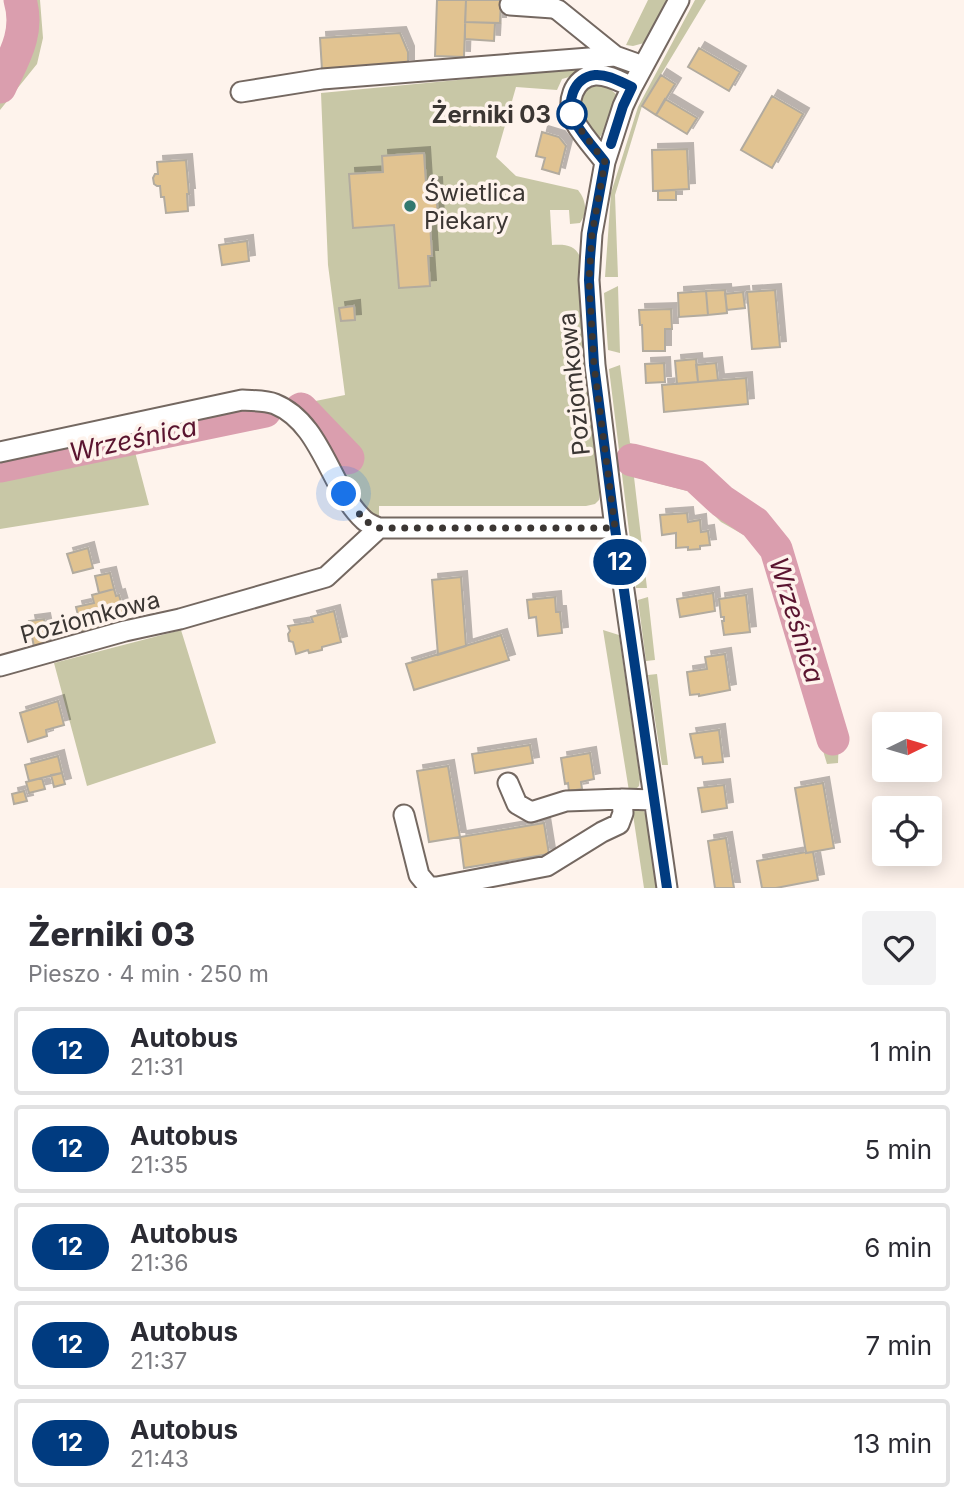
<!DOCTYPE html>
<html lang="pl">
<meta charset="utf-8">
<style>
body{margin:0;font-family:Inter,sans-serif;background:#f2f2f3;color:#2b2b33;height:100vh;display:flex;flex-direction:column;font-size:26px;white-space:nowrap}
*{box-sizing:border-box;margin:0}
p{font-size:23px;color:#7c7c81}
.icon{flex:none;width:38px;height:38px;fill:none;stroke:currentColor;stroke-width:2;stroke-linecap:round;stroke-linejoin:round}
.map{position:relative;height:888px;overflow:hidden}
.drawer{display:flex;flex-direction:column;background:#fff;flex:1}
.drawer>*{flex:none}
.badge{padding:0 14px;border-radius:23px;font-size:24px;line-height:46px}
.needle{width:46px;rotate:85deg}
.tools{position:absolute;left:872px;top:712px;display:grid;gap:14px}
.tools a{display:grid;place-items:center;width:70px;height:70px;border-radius:7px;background:#fff;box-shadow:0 4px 18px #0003;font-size:35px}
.you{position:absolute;width:35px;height:35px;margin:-18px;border:5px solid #fff;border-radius:50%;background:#1a73e8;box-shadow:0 0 0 10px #1a73e833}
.map>.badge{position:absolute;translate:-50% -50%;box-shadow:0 0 0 4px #fff}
.round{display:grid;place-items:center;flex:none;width:74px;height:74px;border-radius:7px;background:#f2f2f3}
.summary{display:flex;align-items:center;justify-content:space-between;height:119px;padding:0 28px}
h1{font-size:33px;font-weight:800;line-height:52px}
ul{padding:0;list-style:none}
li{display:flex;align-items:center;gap:21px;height:88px;margin:0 14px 10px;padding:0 14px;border:4px solid #e1e1e2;border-radius:7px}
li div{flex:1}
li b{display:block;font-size:26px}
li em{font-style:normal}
li .badge{min-width:77px;font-weight:700;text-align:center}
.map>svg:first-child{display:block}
</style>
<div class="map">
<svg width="964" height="888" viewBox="0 0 964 888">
<defs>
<filter id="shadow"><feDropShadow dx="6" dy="-6" stdDeviation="0" flood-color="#0004"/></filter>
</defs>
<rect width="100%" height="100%" fill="#fef3ec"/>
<path fill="#c8c7a6" d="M8,0H40L43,38L37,64L0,110V71L11,41Z
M648,0H666L665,5L644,43L633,46L626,45Z
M695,0H706L642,106L615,195L618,277H605L611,193L638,107Z
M617,65L618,73L591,71L562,79L557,90L516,87L496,157L516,176L578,190C586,200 588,212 580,223L570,224L569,210H550L552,245C566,244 577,245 581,260L587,380L600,489L599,500L595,504L586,506H379V519L372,518L291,406L345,395L328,265L321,93Z
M604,84L616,94V100L601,136L597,139C583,117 573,111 586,85Z
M618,286L620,353L608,350L604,293Z
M620,365L630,443L702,471L714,478L724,493L745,504L759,515L781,544L839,736L838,763L827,764L771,577L756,542L721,522L691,492L634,477L647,588H636L609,369Z
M256,407L284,418L135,452L149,505L0,529V458Z
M648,597L655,660L646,661L638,600Z
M181,630L216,743L87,786L54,663Z
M603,630L619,635L640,779L639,786L635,790L629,791Z
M657,674L668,765H662L648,675Z
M638,807L643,810L647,817L658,888H644L632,808Z"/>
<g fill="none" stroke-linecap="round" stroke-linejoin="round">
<path stroke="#da9eae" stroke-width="33" d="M0,87C13,59 30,33 20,0
M301,409L348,458
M632,460L695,476L722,501L755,523L776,549L833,739
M0,466L265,411"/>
</g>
<path fill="#e1c391" stroke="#b2ab9f" stroke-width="2" filter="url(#shadow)" d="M437,0H466L464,57L435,56Z
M466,0H501L500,23L465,22Z
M465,22L495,23L494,41L465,39Z
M400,33L408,52V65L322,70L320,38Z
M699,48L740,72L729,91L688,67Z
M661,75L675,84L656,115L642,106Z
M772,96L803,114L772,168L741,150Z
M665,99L697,118L687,134L656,115Z
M542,132L559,137L566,146L559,174L542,169L545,158L536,156Z
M687,149L689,189L653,191L652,150Z
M424,153L426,184L436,183L438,222L430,223L432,256H428L430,286L399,288L394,225L353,228L349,174L383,172L382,156Z
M186,160L189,194H187L188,211L166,213L164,197H161L160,186H157L154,184L153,178L155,174H158L157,162Z
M676,190V200H658V191Z
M247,241L249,261L222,265L219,245Z
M725,290L727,313L708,315L706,291Z
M775,290L780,347L752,349L747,292Z
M706,291L708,315L679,317L678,293Z
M743,292L745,308L727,310L725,294Z
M354,306L355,320L341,321L339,308Z
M671,309L672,329H665V351H643L642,325H640L639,310Z
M696,359L698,382L677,384L675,361Z
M664,363L665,382L646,383L645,364Z
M716,363L718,380L698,382L696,365Z
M746,378L748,404L664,412L662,385Z
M687,513L688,522L700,520L701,532L708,531L710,545L700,546V549L688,550V547L676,548V533L662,535L660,515Z
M88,548L93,568L73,573L67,554Z
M110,573L114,589L99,593L95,576Z
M461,577L466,646L438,655L432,580Z
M114,589L116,596L119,595L125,616L107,620L108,625L82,632L76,607L94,603L92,595Z
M713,593L715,611L680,617L677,599Z
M746,595L750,632L724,635L722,621H724V617H721L719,599Z
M555,597L556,612H560L562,633L538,636L536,617L529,618L527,600Z
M334,611L341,642L322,647V650L309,653L308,650L296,654L293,642L289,641L288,634L290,631L288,626L313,622L311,617Z
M44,619L49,644L34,647L29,621Z
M501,635L509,660L414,690L406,664Z
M725,654L730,690L699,696V694L690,695L687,672L707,669L705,657Z
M58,701L64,725L46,730L47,736L28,742L20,713Z
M719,730L723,762L703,764L702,757L695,758L690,734Z
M530,745L533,763L475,773L472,754Z
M590,753L594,779L581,782L582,789L569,791L568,783L565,784L561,758Z
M58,756L62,773L29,781L25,765Z
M448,766L460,837L429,842L417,771Z
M62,773L65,784L54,787L51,775Z
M42,778L45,789L29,793L26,782Z
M823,783L834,848L806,853L795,788Z
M724,785L727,808L702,812L698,788Z
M24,791L27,801L14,804L12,794Z
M544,823L549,854L464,868L460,837Z
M726,838L734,888H715L708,841Z
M806,852V853L813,852L818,880L776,888H762L757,861Z"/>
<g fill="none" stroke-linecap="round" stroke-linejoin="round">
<defs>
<path id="minor" d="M510,5L553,8L558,10L615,56
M241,92L322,79L615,56L643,66
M605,162C595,149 583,136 575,122C565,104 573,77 595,75C608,74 621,82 632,87
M0,452L242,400C253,401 265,400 275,404C322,423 330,489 364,520C368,524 374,526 379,528H615
M0,666L125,631L180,619L326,577L379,528
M508,783L517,804L531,812L566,801L622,799L654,800
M404,815L419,875L429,887H437L547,866L602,832L619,824L623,813L622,799
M667,888L615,528L595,365L589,280L592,234L605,162L623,106L632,87L679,0"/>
</defs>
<use href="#minor" stroke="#746861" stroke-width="23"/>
<use href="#minor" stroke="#fff" stroke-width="19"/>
</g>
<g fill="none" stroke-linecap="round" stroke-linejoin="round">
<defs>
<path id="line" d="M611,144L623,106L632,87C621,82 608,74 595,75C573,77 565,104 575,122C583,136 595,149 605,162L592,234L590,258L589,280L594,365L615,528L667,888"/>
</defs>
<use href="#line" stroke="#fff" stroke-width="16"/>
<use href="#line" stroke="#003b80" stroke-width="10"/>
<path stroke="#3b3633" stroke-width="7" stroke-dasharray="0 12.6" d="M344,494L365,521L379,528H615L594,365L589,280L592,234L605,162L575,122L572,114"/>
</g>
<circle fill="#fff" stroke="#003b80" stroke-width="3.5" cx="572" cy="114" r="14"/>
<circle fill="#32786f" stroke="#fef3ec" stroke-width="2.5" cx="410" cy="206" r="7"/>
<g text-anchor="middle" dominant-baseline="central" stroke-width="7" stroke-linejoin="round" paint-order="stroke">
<g font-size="24" font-weight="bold" fill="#3b3633" stroke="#fef3ec" text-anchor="end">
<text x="551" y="114">Żerniki 03</text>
</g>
<g font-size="24" fill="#3b3633" stroke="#fef3ec" text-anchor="start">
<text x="424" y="192">Świetlica<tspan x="424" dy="28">Piekary</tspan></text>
</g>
<g font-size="24" fill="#3b3633" stroke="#fef3ec">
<text transform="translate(574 384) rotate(-96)">Poziomkowa</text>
<text transform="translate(90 617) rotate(-15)">Poziomkowa</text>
</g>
<g font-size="26" font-style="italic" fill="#5a142f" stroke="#fef3ec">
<text transform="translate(133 439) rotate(-12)">Wrześnica</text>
<text transform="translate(797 620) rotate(73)">Wrześnica</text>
</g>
</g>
</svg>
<div class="tools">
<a><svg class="needle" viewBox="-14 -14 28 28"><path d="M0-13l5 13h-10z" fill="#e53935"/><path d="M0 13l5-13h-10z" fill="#7c7c81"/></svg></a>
<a><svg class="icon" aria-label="locate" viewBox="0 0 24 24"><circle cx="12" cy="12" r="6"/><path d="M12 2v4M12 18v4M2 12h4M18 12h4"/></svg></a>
</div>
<div class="you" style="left:344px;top:494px"></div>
<b class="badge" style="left:620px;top:562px;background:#003b80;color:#fff">12</b>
</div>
<section class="drawer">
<div class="summary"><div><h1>Żerniki 03</h1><p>Pieszo · 4 min · 250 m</p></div><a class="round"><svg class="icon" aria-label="heart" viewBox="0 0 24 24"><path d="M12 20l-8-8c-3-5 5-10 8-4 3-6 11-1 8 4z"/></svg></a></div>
<ul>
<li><span class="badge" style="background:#003b80;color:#fff">12</span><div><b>Autobus</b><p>21:31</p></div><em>1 min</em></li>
<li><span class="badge" style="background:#003b80;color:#fff">12</span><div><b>Autobus</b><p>21:35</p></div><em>5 min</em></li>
<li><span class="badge" style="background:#003b80;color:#fff">12</span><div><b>Autobus</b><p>21:36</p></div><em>6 min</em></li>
<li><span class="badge" style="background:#003b80;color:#fff">12</span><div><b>Autobus</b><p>21:37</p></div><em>7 min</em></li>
<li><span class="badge" style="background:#003b80;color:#fff">12</span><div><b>Autobus</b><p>21:43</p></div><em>13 min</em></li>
</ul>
</section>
